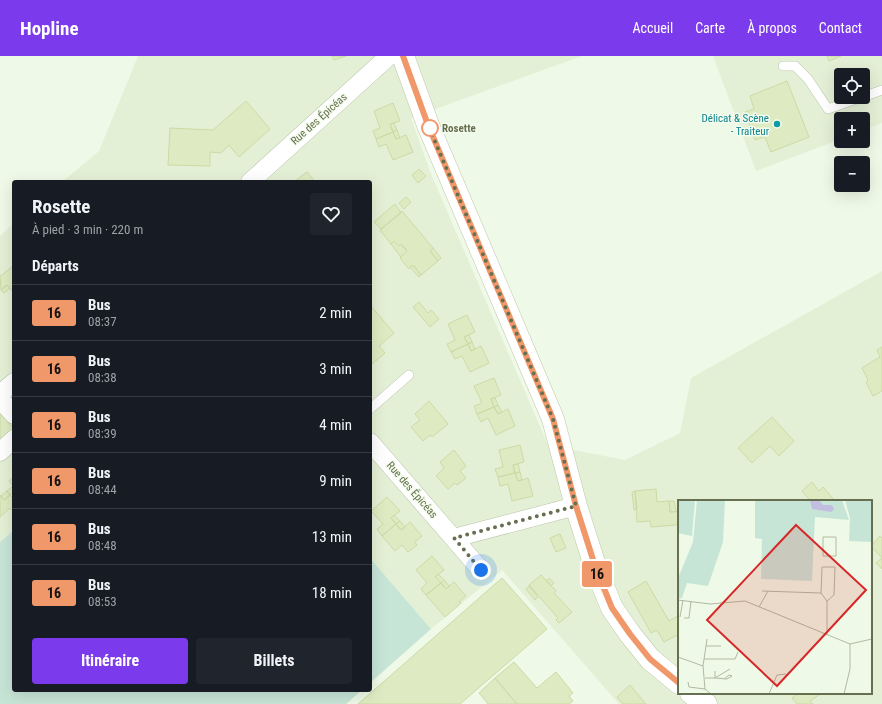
<!DOCTYPE html>
<html lang="fr">
<meta charset="utf-8">
<style>
body{margin:0;font-family:"Roboto Condensed",sans-serif;background:#20242c;color:#f1f3f6;height:100vh;display:flex;flex-direction:column;font-size:15px;white-space:nowrap}
*{box-sizing:border-box;margin:0}
p{font-size:13px;color:#9ea1a6}
.icon{flex:none;width:22px;height:22px;fill:none;stroke:currentColor;stroke-width:2;stroke-linecap:round;stroke-linejoin:round}
.map{position:relative;flex:1;overflow:hidden}
.side{position:absolute;left:12px;top:124px;width:360px;height:512px;display:flex;flex-direction:column;background:#171b24;border-radius:4px;box-shadow:0 4px 16px #0002}
.side>*{flex:none}
.badge{padding:0 8px;border-radius:3px;font-size:14px;line-height:26px}
.fabs{position:absolute;left:834px;top:12px;display:grid;gap:8px}
.fabs a{display:grid;place-items:center;width:36px;height:36px;border-radius:4px;background:#171b24;box-shadow:0 4px 16px #0002;font-size:20px}
.you{position:absolute;width:20px;height:20px;margin:-10px;border:3px solid #fff;border-radius:50%;background:#1a73e8;box-shadow:0 0 0 6px #1a73e833}
.map>.badge{position:absolute;translate:-50% -50%;box-shadow:0 0 0 2px #fff}
h2{padding:0 20px;font-size:15px;line-height:36px}
.round{display:grid;place-items:center;flex:none;width:42px;height:42px;border-radius:4px;background:#20242c}
.head{display:flex;align-items:center;justify-content:space-between;height:68px;padding:0 20px}
h1{font-size:19px;font-weight:700;line-height:30px}
.action{display:flex;gap:8px;margin-top:auto;padding:8px 20px}
.action a{flex:1;height:46px;border-radius:4px;background:#7c3aed;color:#fff;font-size:16px;font-weight:700;line-height:46px;text-align:center}
.action a+a{background:#20242c;color:#f1f3f6}
ul{padding:0;list-style:none}
li{display:flex;align-items:center;gap:12px;height:56px;padding:0 20px;border-top:1px solid #363941}
li div{flex:1}
li b{display:block;font-size:15px}
li em{font-style:normal}
li .badge{min-width:44px;font-weight:700;text-align:center}
header{display:flex;align-items:center;gap:24px;box-sizing:border-box;height:56px;padding:0 20px;background:#7c3aed;color:#fff}
header strong{font-size:19px}
nav{display:flex;gap:22px;margin-inline-start:auto;font-size:14px}
.map>svg:first-child{display:block}
</style>
<header>
<strong>Hopline</strong>
<nav><a>Accueil</a><a>Carte</a><a>À propos</a><a>Contact</a></nav>
</header>
<div class="map">
<svg width="882" height="648" viewBox="0 0 882 648">
<rect width="100%" height="100%" fill="#eff9e7"/>
<path fill="#e4f0d6" fill-rule="evenodd" d="M138,0H582L411,62L431,118L548,389L625,404L680,377L691,322L882,215V648H619L502,514L431,573L370,502V126H62L99,95ZM679,445H871V637H679Z
M713,0H882V67L863,74V63H841V83L756,115ZM841,19H863V41H841Z
M14,167V474L0,486V180Z"/>
<path fill="#c7e5d7" d="M14,474V634H362L346,648H0V486Z
M370,502L431,573L370,627Z"/>
<path fill="#deebc2" stroke="#cadba5" d="M332,0H346L334,4Z
M827,0H841L829,5Z
M787,25L809,81L771,96L765,81L755,84L745,56L754,53L750,40Z
M246,45L270,73L239,101L229,89L221,97L210,96V110L168,109L170,72L213,74Z
M393,47L400,65L390,68L393,76L376,83L373,75L380,72L374,55Z
M394,67L397,74L393,76L390,68Z
M397,74L400,82L396,83L393,76Z
M393,76L396,83L406,79L413,96L393,104L386,88L379,91L376,83Z
M419,113L426,120L418,127L412,119Z
M307,116L315,126H294Z
M406,141L411,146L404,153L399,147Z
M395,148L401,157L381,173L374,166Z
M402,155L433,192L430,195L438,205L421,219L413,209L409,213L400,202L407,195L401,188L399,190L394,185L391,188L380,174Z
M394,185L399,190L401,188L407,195L401,201L391,188Z
M433,192L441,202L438,205L430,195Z
M14,209V237L7,229L1,234L0,220H1Z
M413,209L421,219L419,221L410,211Z
M7,229L10,232L4,237L1,234Z
M419,246L428,257L431,254L439,263L430,271L413,251Z
M370,249L394,277L379,290L385,297L372,308L370,306Z
M467,259L475,276L464,281L468,288L451,296L447,288L455,284L448,268Z
M469,279L472,286L468,288L464,281Z
M472,286L475,293L471,295L468,288Z
M468,288L471,295L481,290L489,307L470,316L462,300L455,303L451,296Z
M882,291V335L873,340L866,326L868,324L862,312L880,301L877,294Z
M494,322L501,339L491,343L494,351L477,358L474,350L482,347L474,330Z
M495,342L498,349L494,351L491,343Z
M429,345L448,368L432,381L430,379L423,385L411,371L420,364L415,358Z
M498,349L502,356L498,358L494,351Z
M494,351L498,358L508,353L515,370L496,379L488,362L481,366L477,358Z
M0,357L14,373V375L0,387Z
M772,361L794,385L779,400L770,390L752,407L738,392Z
M520,389L524,406L513,409L515,417L498,421L495,413L503,411L499,394Z
M454,394L466,410L460,415L466,422L457,429L455,427L448,433L436,420L444,412L440,406Z
M518,408L520,416L515,417L513,409Z
M520,416L522,424L518,425L515,417Z
M515,417L518,425L528,422L533,440L512,445L508,428L500,430L498,421Z
M14,421V431L9,425Z
M812,426L819,435L823,431L835,445H807L809,443L802,435Z
M13,430L14,435L10,439L7,435Z
M656,433L657,446L669,445L670,456L679,455V466L676,469L651,471L650,465L637,466L635,435Z
M7,435L10,439L4,444L1,440Z
M635,435L637,453L634,454L632,436Z
M0,439L4,444L10,439L14,443V456L10,452L0,461Z
M387,441L400,455L391,462L396,468L382,480L377,473L383,468L371,455Z
M669,445H674L676,456H670Z
M394,459L400,465L396,468L391,462Z
M400,465L405,471L401,474L396,468Z
M410,466L422,480L415,486L417,489L408,496L402,489L395,495L382,480L396,468L401,474Z
M560,478L566,492L556,496L550,482Z
M880,480L882,482V502L871,490Z
M432,500L444,514L435,521L441,527L426,539L421,533L427,527L416,514Z
M882,502V513L876,507Z
M438,518L444,524L441,527L435,521Z
M541,519L556,535L554,537L572,556L559,567L556,564L558,562L529,529Z
M502,522L547,573L460,648H358Z
M549,522L554,527L551,530L546,525Z
M444,524L449,530L446,533L441,527Z
M646,525L669,565L678,560L679,562V578L664,586L657,574L651,577L628,536Z
M454,526L466,540L459,546L461,547L445,561L426,539L441,527L446,533Z
M529,530L538,541L535,544L526,533Z
M514,606L537,632L556,616L573,637L569,640L573,645L569,648H517L495,622Z
M495,622L517,648H488L479,637Z
M630,629L646,648H623L617,641Z
M799,637H818L819,639L810,645L813,648H797L792,642Z"/>
<g fill="none" stroke-linecap="round" stroke-linejoin="round">
<defs>
<path id="lane" d="M783,10H795L808,23L828,53L862,41
M863,41L882,34
M370,353L409,319"/>
<path id="street" d="M250,126L389,0
M0,338L14,326
M0,343L14,359
M370,386L481,514
M0,396L14,383
M454,482L576,450"/>
<path id="secondary" d="M403,0L428,69L553,363L576,450L596,513L612,552L630,578L650,603L679,627
M691,637L706,648"/>
</defs>
<use href="#lane" stroke="#bbc4a9" stroke-width="10"/>
<use href="#street" stroke="#bbc4a9" stroke-width="19"/>
<use href="#secondary" stroke="#bec9aa" stroke-width="23"/>
<use href="#lane" stroke="#fff" stroke-width="9"/>
<use href="#street" stroke="#fff" stroke-width="18"/>
<use href="#secondary" stroke="#fff" stroke-width="22"/>
</g>
<g fill="none" stroke-linecap="round" stroke-linejoin="round">
<defs>
<path id="line" d="M403,0L428,69L553,363L576,450L596,513L612,552L630,578L650,603L679,627"/>
</defs>
<use href="#line" stroke="#fff" stroke-width="9"/>
<use href="#line" stroke="#f0986a" stroke-width="6"/>
<path stroke="#666f4f" stroke-width="4" stroke-dasharray="0 7.2" d="M430,72L428,69L553,363L576,450L454,482L481,514"/>
</g>
<circle fill="#0f9aa8" stroke="#f4fced" stroke-width="1.5" cx="777" cy="68" r="4"/>
<circle fill="#fff" stroke="#f0986a" stroke-width="2" cx="430" cy="72" r="8"/>
<g text-anchor="middle" dominant-baseline="central" stroke-width="3" stroke-linejoin="round" paint-order="stroke">
<g font-size="11" fill="#0d838f" stroke="#f4fced" text-anchor="end">
<text x="769" y="62">Délicat &amp; Scène<tspan x="769" dy="13">- Traiteur</tspan></text>
</g>
<g font-size="11" fill="#666f4f" stroke="#f4fced">
<text transform="translate(319 63) rotate(-42)">Rue des Épicéas</text>
<text transform="translate(412 434) rotate(49)">Rue des Épicéas</text>
</g>
<g font-size="11" font-weight="bold" fill="#666f4f" stroke="#f4fced" text-anchor="start">
<text x="442" y="72">Rosette</text>
</g>
</g>
<g transform="translate(678 444)">
<rect width="194" height="194" fill="#eff9e7"/>
<path d="M0,0H17L14,36L0,33ZM19,0H47L45,42L30,86L9,83L4,98H0V78L15,42ZM77,0H164L171,20L137,17L134,81L83,79L84,39L77,38ZM167,0H194V42L171,41L172,18Z" fill="#c7e5d7"/>
<path d="M132,0H141L145,5H154L156,9L153,12L134,9Z" fill="#c1bee0"/>
<path fill="none" stroke="#b0baa1" stroke-width="1" d="M145,37H158V56H145ZM144,67H157L156,95L149,101L143,93ZM84,91L143,93M0,100L32,104L67,101L172,144M81,107L90,91M2,117L5,100M6,118H11L13,101M149,135V101M172,144L194,139M28,146H43M0,157L25,166L27,189L33,194M26,159H57L60,152M25,166L29,139M27,178H37V171M37,178L49,179L54,176L51,175L46,179M37,178L52,169M10,182L11,187L27,189M91,194L99,175L108,174M166,194L172,169V144"/>
<path fill="#d62828" fill-opacity="0.15" stroke="#d62828" stroke-width="2" d="M118,25L188,90L99,186L29,120Z"/>
<rect width="194" height="194" fill="none" stroke="#666f4f" stroke-width="2"/>
</g>
</svg>
<div class="fabs">
<a><svg class="icon" aria-label="locate" viewBox="0 0 24 24"><circle cx="12" cy="12" r="6"/><path d="M12 2v4M12 18v4M2 12h4M18 12h4"/></svg></a>
<a>+</a>
<a>−</a>
</div>
<div class="you" style="left:481px;top:514px"></div>
<b class="badge" style="left:597px;top:518px;background:#f0986a;color:#111">16</b>
<section class="side">
<div class="head"><div><h1>Rosette</h1><p>À pied · 3 min · 220 m</p></div><a class="round"><svg class="icon" aria-label="heart" viewBox="0 0 24 24"><path d="M12 20l-8-8c-3-5 5-10 8-4 3-6 11-1 8 4z"/></svg></a></div>
<h2>Départs</h2>
<ul>
<li><span class="badge" style="background:#f0986a;color:#111">16</span><div><b>Bus</b><p>08:37</p></div><em>2 min</em></li>
<li><span class="badge" style="background:#f0986a;color:#111">16</span><div><b>Bus</b><p>08:38</p></div><em>3 min</em></li>
<li><span class="badge" style="background:#f0986a;color:#111">16</span><div><b>Bus</b><p>08:39</p></div><em>4 min</em></li>
<li><span class="badge" style="background:#f0986a;color:#111">16</span><div><b>Bus</b><p>08:44</p></div><em>9 min</em></li>
<li><span class="badge" style="background:#f0986a;color:#111">16</span><div><b>Bus</b><p>08:48</p></div><em>13 min</em></li>
<li><span class="badge" style="background:#f0986a;color:#111">16</span><div><b>Bus</b><p>08:53</p></div><em>18 min</em></li>
</ul>
<div class="action"><a>Itinéraire</a><a>Billets</a></div>
</section>
</div>
